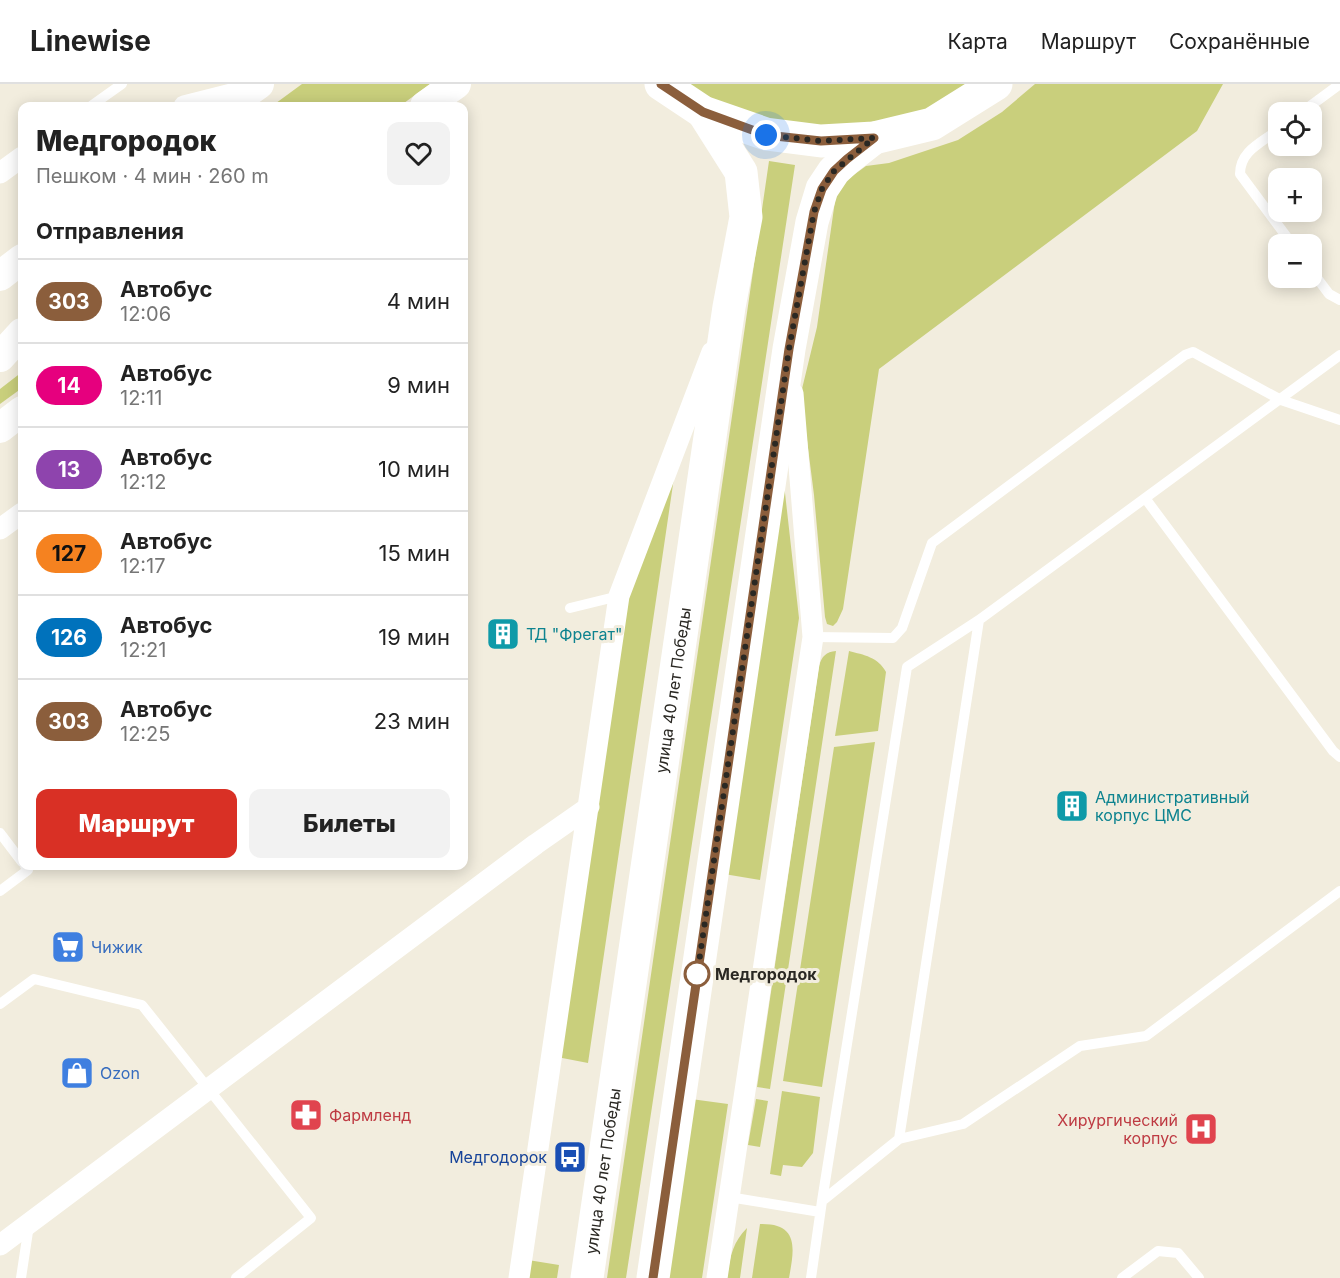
<!DOCTYPE html>
<html lang="ru">
<meta charset="utf-8">
<style>
body{margin:0;font-family:Inter,sans-serif;background:#f2f2f2;color:#222;height:100vh;display:flex;flex-direction:column;font-size:22px;white-space:nowrap}
*{box-sizing:border-box;margin:0}
p{font-size:20px;color:#767676}
.icon{flex:none;width:33px;height:33px;fill:none;stroke:currentColor;stroke-width:2;stroke-linecap:round;stroke-linejoin:round}
.map{position:relative;flex:1;overflow:hidden}
.drawer{position:absolute;left:18px;top:18px;width:450px;height:768px;display:flex;flex-direction:column;background:#fff;border-radius:12px;box-shadow:0 3px 15px #0003}
.drawer>*{flex:none}
.badge{padding:0 12px;border-radius:20px;font-size:21px;line-height:39px}
.buttons{position:absolute;left:1268px;top:18px;display:grid;gap:12px}
.buttons a{display:grid;place-items:center;width:54px;height:54px;border-radius:12px;background:#fff;box-shadow:0 3px 15px #0003;font-size:30px}
.you{position:absolute;width:30px;height:30px;margin:-15px;border:4px solid #fff;border-radius:50%;background:#1a73e8;box-shadow:0 0 0 9px #1a73e833}
.map>.badge{position:absolute;translate:-50% -50%;box-shadow:0 0 0 3px #fff}
h2{padding:0 18px;font-size:22px;line-height:54px}
.round{display:grid;place-items:center;flex:none;width:63px;height:63px;border-radius:12px;background:#f2f2f2}
.head{display:flex;align-items:center;justify-content:space-between;height:102px;padding:0 18px}
h1{font-size:28px;font-weight:800;line-height:45px}
.button{display:flex;gap:12px;margin-top:auto;padding:12px 18px}
.button a{flex:1;height:69px;border-radius:12px;background:#d93025;color:#fff;font-size:24px;font-weight:800;line-height:69px;text-align:center}
.button a+a{background:#f2f2f2;color:#222}
ul{padding:0;list-style:none}
li{display:flex;align-items:center;gap:18px;height:84px;padding:0 18px;border-top:2px solid #e0e0e0}
li div{flex:1}
li b{display:block;font-size:22px}
li em{font-style:normal}
li .badge{min-width:66px;font-weight:700;text-align:center}
header{display:flex;align-items:center;gap:36px;box-sizing:border-box;height:84px;padding:0 30px;background:#fff;border-bottom:2px solid #e0e0e0}
header strong{font-size:28px}
nav{display:flex;gap:33px;margin-inline-start:auto;font-size:21px}
.map>svg:first-child{display:block}
</style>
<header>
<strong>Linewise</strong>
<nav><a>Карта</a><a>Маршрут</a><a>Сохранённые</a></nav>
</header>
<div class="map">
<svg width="1340" height="1194" viewBox="0 0 1340 1194">
<rect width="100%" height="100%" fill="#f2edde"/>
<path fill="#c9cf7c" d="M302,0H430L400,22H272Z
M682,0H974L934,26L859,46L782,44L708,19Z
M1035,0H1223L1197,47L879,285L843,525L837,538L833,542L827,540L825,533L814,411L801,309L817,243L836,110L844,98L866,82L889,79L958,56L1002,28Z
M769,77L795,81L626,1194H607Z
M22,288V304L0,320V305Z
M676,380L588,979L557,973L621,530Z
M783,391L799,534L760,796L724,790Z
M836,567L770,1005L757,1003L819,582C822,572 826,568 836,567Z
M849,567C864,571 878,573 886,588L878,647L835,652Z
M875,658L822,1003L783,997L834,663Z
M782,1007L820,1013L813,1069L802,1083L783,1081L781,1092L770,1090Z
M691,1015L728,1020L702,1194H664Z
M756,1015L768,1017L760,1063L748,1061Z
M760,1140C800,1139 794,1166 789,1194H752Z
M747,1144L740,1194H727C730,1174 732,1159 747,1144Z
M528,1176L559,1181L557,1194H526Z"/>
<g fill="none" stroke-linecap="round" stroke-linejoin="round">
<path stroke="#fff" stroke-width="10" d="M91,22L122,0
M1302,28L1340,0
M1278,46C1261,59 1240,67 1240,90L1292,160
M1311,186L1329,210L1340,216
M1145,414L1333,667L1340,673
M570,524L619,512
M979,536L899,1055L963,1040L1080,962L1146,952L1340,807
M813,553L893,554L902,544L932,459L1185,271L1193,268L1281,316L1340,336
M0,749L22,778
M0,807L28,786L25,782
M0,920L34,895L142,921L311,1134L236,1194
M729,1113L820,1128
M822,1117L899,1055
M21,1194L29,1141
M811,1194L822,1117L907,583L979,536L1340,271
M1122,1194L1158,1167L1178,1169L1199,1194"/>
<path stroke="#fff" stroke-width="21" d="M184,22L243,7
M0,89L22,73
M0,445L22,429
M0,1161L536,760L589,723
M519,1194L619,512L712,268
M717,1194L813,553L793,309"/>
<path stroke="#fff" stroke-width="30" d="M228,22L259,0
M425,22L456,0
M0,192L22,175
M0,273L22,249
M0,344L22,327"/>
<g stroke="#fff" stroke-width="33">
<path d="M661,0L703,28L766,50L821,57L874,54L932,40L996,0"/>
<path id="s1" d="M587,1194L729,223L746,133L741,88L703,28"/>
<path d="M653,1194L789,265L812,138L822,105L834,87L847,75L874,54"/>
</g>
</g>
<g fill="none" stroke-linecap="round" stroke-linejoin="round">
<defs>
<path id="line" d="M653,1194L789,265L814,128L822,105L834,87L847,75L874,54L821,57L766,51L703,28L661,0"/>
</defs>
<use href="#line" stroke="#fff" stroke-width="14"/>
<use href="#line" stroke="#8b5e3c" stroke-width="9"/>
<path stroke="#2a2823" stroke-width="6" stroke-dasharray="0 10.8" d="M697,890V892L789,265L814,128L822,105L834,87L874,54L821,57L766,51"/>
</g>
<defs>
<symbol id="building-square" viewBox="-11 -11 22 22"><rect x="-9" y="-9" width="18" height="18" rx="4" fill="#0f9aa8" stroke="#f2edde"/><path d="M-4-6H4V6H1V3H-1V6H-4ZM-2.5-4.3h1.7v1.8h-1.7ZM.8-4.3h1.7v1.8H.8ZM-2.5-1h1.7V.8h-1.7ZM.8-1h1.7V.8H.8Z" fill="#fff"/></symbol>
<symbol id="supermarket-square" viewBox="-11 -11 22 22"><rect x="-9" y="-9" width="18" height="18" rx="4" fill="#3f7fe0" stroke="#f2edde"/><path d="M-6-5.5h2.5l.6 2H6L4.5 2H-2.5L-4.4-4H-6ZM-1.5 3.2a1.3 1.3 0 1 0 .1 0ZM3 3.2a1.3 1.3 0 1 0 .1 0Z" fill="#fff"/></symbol>
<symbol id="shop-square" viewBox="-11 -11 22 22"><rect x="-9" y="-9" width="18" height="18" rx="4" fill="#3f7fe0" stroke="#f2edde"/><path d="M-5-2.5h2.3a2.7 3.5 0 0 1 5.4 0H5L5.5 6h-11ZM-1.5-2.5h3a1.5 2.3 0 0 0-3 0Z" fill="#fff"/></symbol>
<symbol id="pharmacy-square" viewBox="-11 -11 22 22"><rect x="-9" y="-9" width="18" height="18" rx="4" fill="#e0444e" stroke="#f2edde"/><path d="M-2-6h4v4h4v4h-4v4h-4v-4h-4v-4h4Z" fill="#fff"/></symbol>
<symbol id="hospital-square" viewBox="-11 -11 22 22"><rect x="-9" y="-9" width="18" height="18" rx="4" fill="#e0444e" stroke="#f2edde"/><path d="M-5-5h3v3.5h4V-5h3V5h-3V1.5h-4V5h-3Z" fill="#fff"/></symbol>
<symbol id="bus-square" viewBox="-11 -11 22 22"><rect x="-9" y="-9" width="18" height="18" rx="4" fill="#1a4fb4" stroke="#f2edde"/><path d="M-5-6H5V4H4V6H2V4H-2V6H-4V4H-5ZM-3.5-4V0h7V-4ZM-3.5 1.2v1.5H-2V1.2ZM2 1.2v1.5H3.5V1.2Z" fill="#fff"/></symbol>
</defs>
<g fill-rule="evenodd">
<use href="#building-square" x="484" y="531" width="38" height="38"/>
<use href="#building-square" x="1053" y="703" width="38" height="38"/>
<use href="#supermarket-square" x="49" y="844" width="38" height="38"/>
<use href="#shop-square" x="58" y="970" width="38" height="38"/>
<use href="#pharmacy-square" x="287" y="1012" width="38" height="38"/>
<use href="#hospital-square" x="1182" y="1026" width="38" height="38"/>
<use href="#bus-square" x="551" y="1054" width="38" height="38"/>
</g>
<circle fill="#fff" stroke="#8b5e3c" stroke-width="3" cx="697" cy="890" r="12"/>
<g text-anchor="middle" dominant-baseline="central" stroke-width="6" stroke-linejoin="round" paint-order="stroke">
<g font-size="16" fill="#0d838f" stroke="#f2edde" text-anchor="start">
<text x="526" y="550">ТД "Фрегат"</text>
<text x="1095" y="713">Административный<tspan x="1095" dy="18">корпус ЦМС</tspan></text>
</g>
<g font-size="16" fill="#2a2823" stroke="#f2edde">
<text stroke="none"><textPath href="#s1" startOffset="594">улица 40 лет Победы</textPath></text>
<text stroke="none"><textPath href="#s1" startOffset="108">улица 40 лет Победы</textPath></text>
</g>
<g font-size="16" fill="#366cbe" stroke="#f2edde" text-anchor="start">
<text x="91" y="863">Чижик</text>
<text x="100" y="989">Ozon</text>
</g>
<g font-size="16" font-weight="bold" fill="#2a2823" stroke="#f2edde" text-anchor="start">
<text x="715" y="890">Медгородок</text>
</g>
<g font-size="16" fill="#be3a42" stroke="#f2edde" text-anchor="start">
<text x="329" y="1031">Фармленд</text>
<text x="1178" y="1036" text-anchor="end">Хирургический<tspan x="1178" dy="18">корпус</tspan></text>
</g>
<g font-size="16" fill="#164399" stroke="#f2edde" text-anchor="end">
<text x="547" y="1073">Медгодорок</text>
</g>
</g>
</svg>
<div class="buttons">
<a><svg class="icon" aria-label="locate" viewBox="0 0 24 24"><circle cx="12" cy="12" r="6"/><path d="M12 2v4M12 18v4M2 12h4M18 12h4"/></svg></a>
<a>+</a>
<a>−</a>
</div>
<div class="you" style="left:766px;top:51px"></div>
<section class="drawer">
<div class="head"><div><h1>Медгородок</h1><p>Пешком · 4 мин · 260 m</p></div><a class="round"><svg class="icon" aria-label="heart" viewBox="0 0 24 24"><path d="M12 20l-8-8c-3-5 5-10 8-4 3-6 11-1 8 4z"/></svg></a></div>
<h2>Отправления</h2>
<ul>
<li><span class="badge" style="background:#8b5e3c;color:#fff">303</span><div><b>Автобус</b><p>12:06</p></div><em>4 мин</em></li>
<li><span class="badge" style="background:#e6007e;color:#fff">14</span><div><b>Автобус</b><p>12:11</p></div><em>9 мин</em></li>
<li><span class="badge" style="background:#8e44ad;color:#fff">13</span><div><b>Автобус</b><p>12:12</p></div><em>10 мин</em></li>
<li><span class="badge" style="background:#f58220;color:#111">127</span><div><b>Автобус</b><p>12:17</p></div><em>15 мин</em></li>
<li><span class="badge" style="background:#0072bc;color:#fff">126</span><div><b>Автобус</b><p>12:21</p></div><em>19 мин</em></li>
<li><span class="badge" style="background:#8b5e3c;color:#fff">303</span><div><b>Автобус</b><p>12:25</p></div><em>23 мин</em></li>
</ul>
<div class="button"><a>Маршрут</a><a>Билеты</a></div>
</section>
</div>
